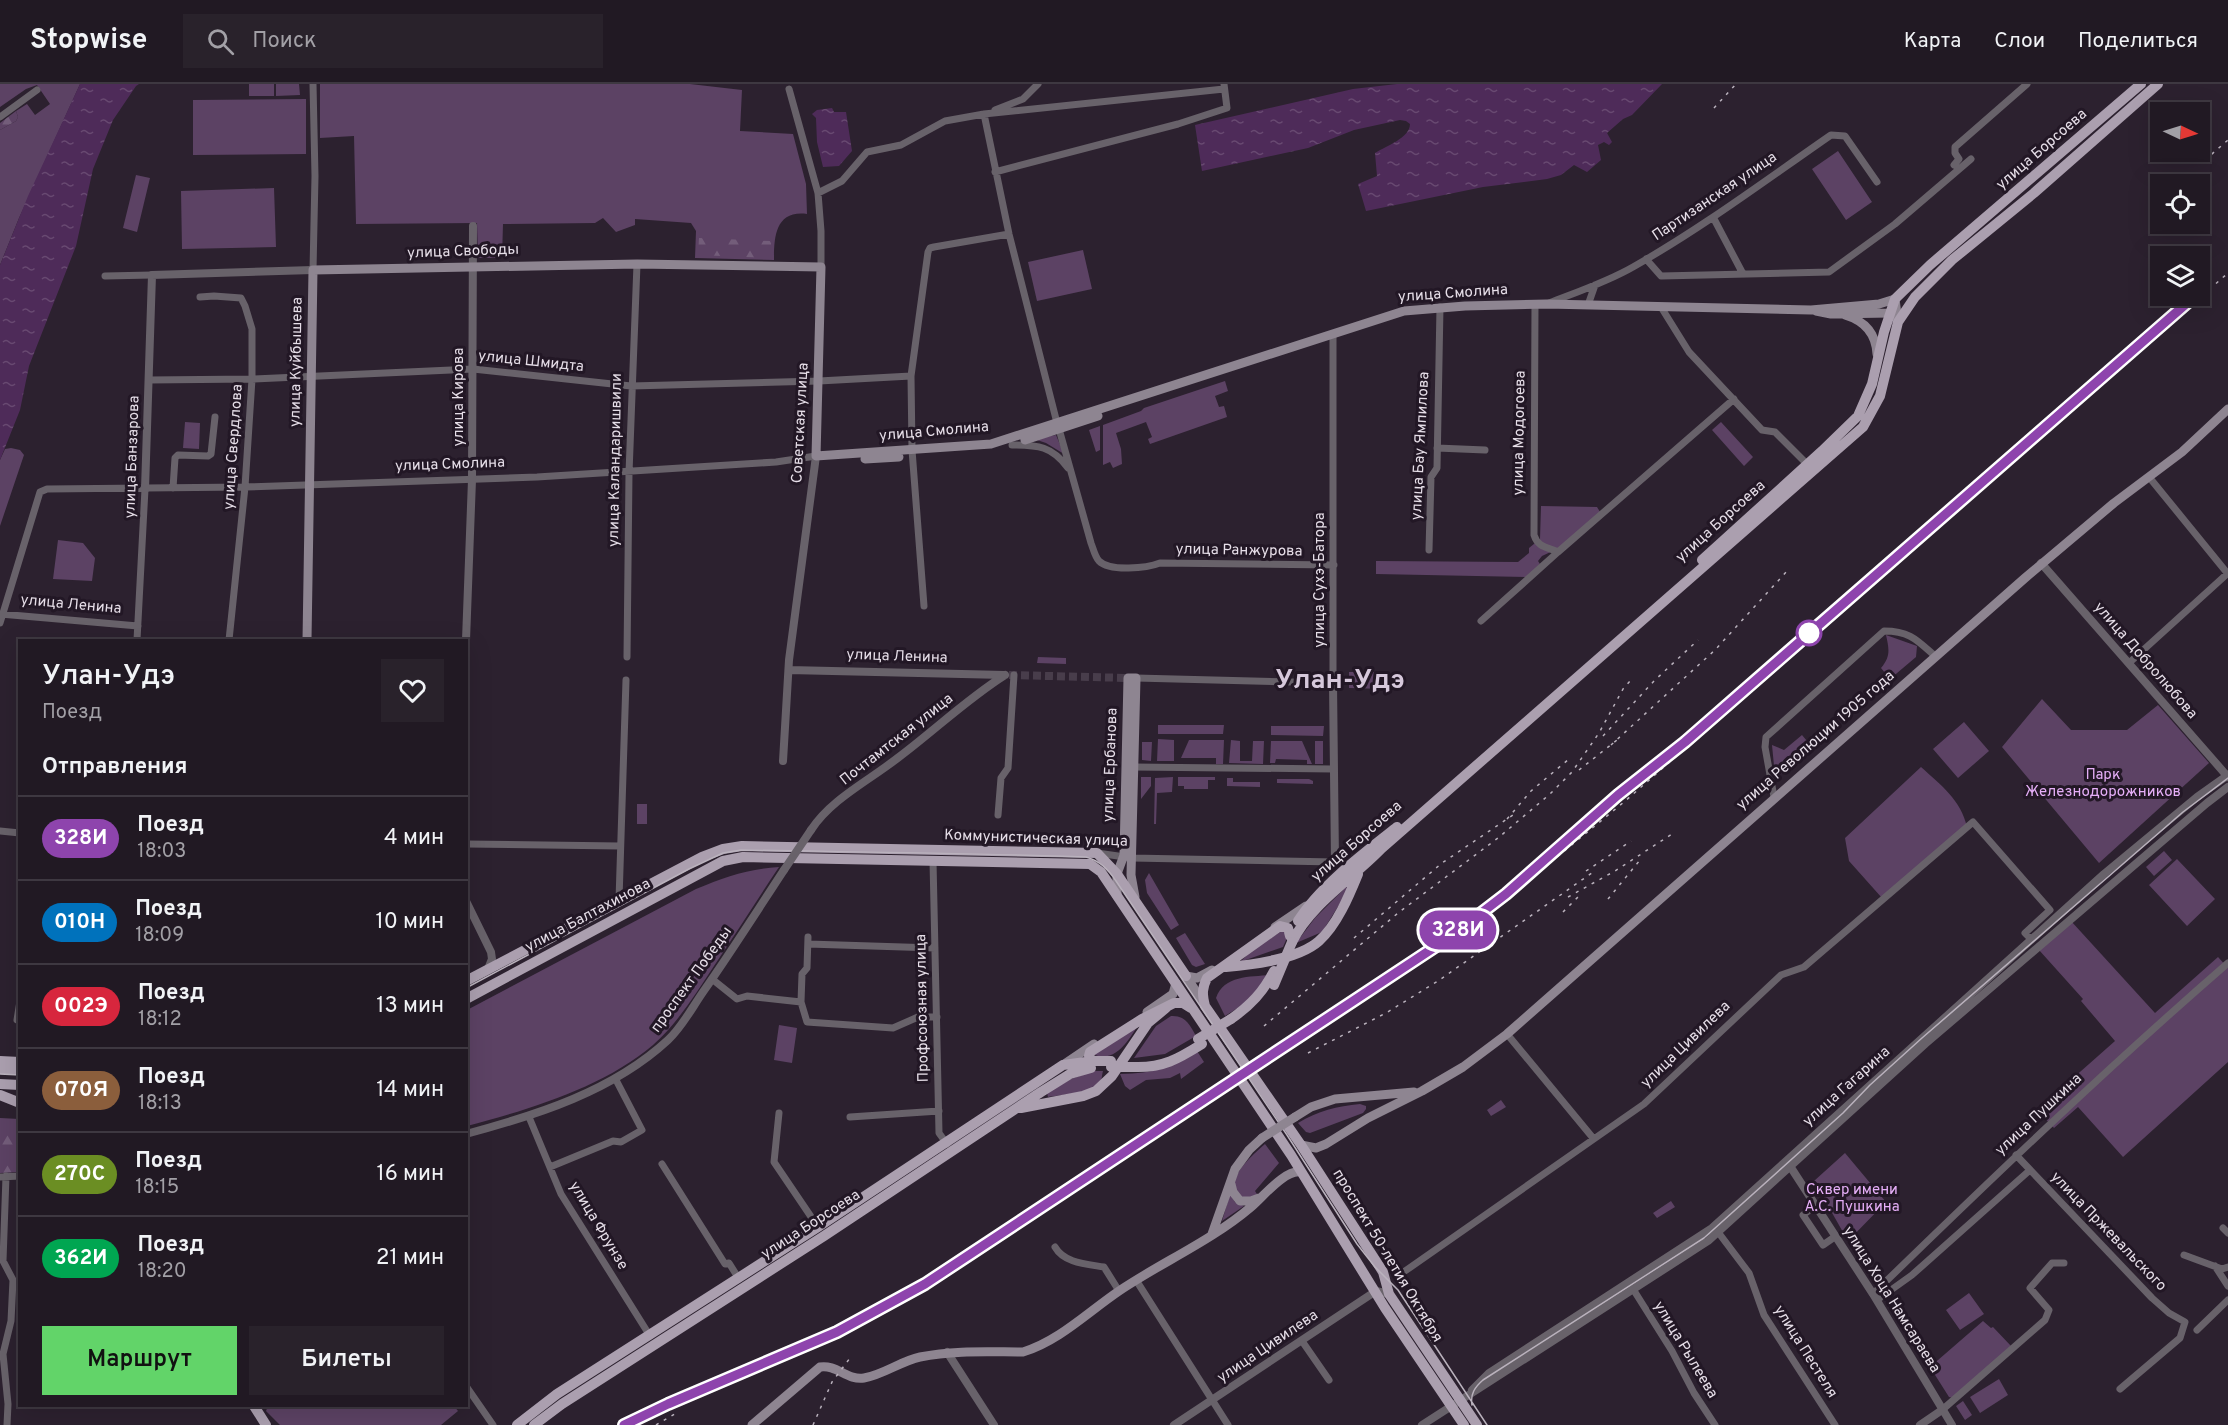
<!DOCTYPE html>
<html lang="ru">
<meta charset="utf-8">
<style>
body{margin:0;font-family:Overpass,sans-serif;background:#29222b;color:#f1f3f6;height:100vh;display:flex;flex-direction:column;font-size:22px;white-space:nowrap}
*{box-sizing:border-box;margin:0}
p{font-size:20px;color:#a2a0a6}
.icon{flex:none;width:33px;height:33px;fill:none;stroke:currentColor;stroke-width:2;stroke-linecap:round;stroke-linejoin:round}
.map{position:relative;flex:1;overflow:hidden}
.details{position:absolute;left:18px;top:555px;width:450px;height:768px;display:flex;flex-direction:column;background:#211923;border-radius:0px;box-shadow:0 6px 24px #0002,0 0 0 2px #3e3841}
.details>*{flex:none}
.badge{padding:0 12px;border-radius:20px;font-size:21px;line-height:39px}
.needle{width:39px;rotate:94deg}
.buttons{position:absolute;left:2150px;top:18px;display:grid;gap:12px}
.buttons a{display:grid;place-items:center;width:60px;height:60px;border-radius:0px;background:#211923;box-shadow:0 6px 24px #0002,0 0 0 2px #3e3841;font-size:30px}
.map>.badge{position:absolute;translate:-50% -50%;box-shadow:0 0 0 3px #fff}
h2{padding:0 24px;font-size:22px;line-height:54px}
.round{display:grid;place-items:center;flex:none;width:63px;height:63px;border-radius:0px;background:#29222b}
.summary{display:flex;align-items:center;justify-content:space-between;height:102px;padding:0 24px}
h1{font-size:28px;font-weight:600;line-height:45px}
.button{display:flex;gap:12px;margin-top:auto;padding:12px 24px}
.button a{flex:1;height:69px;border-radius:0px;background:#62d469;color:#111;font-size:24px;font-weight:600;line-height:69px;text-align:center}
.button a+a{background:#29222b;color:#f1f3f6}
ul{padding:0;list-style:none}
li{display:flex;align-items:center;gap:18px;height:84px;padding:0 24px;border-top:2px solid #3e3841}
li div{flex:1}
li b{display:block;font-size:22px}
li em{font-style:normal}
li .badge{min-width:66px;font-weight:700;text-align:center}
header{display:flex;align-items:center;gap:36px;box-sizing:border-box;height:84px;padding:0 30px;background:#211923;border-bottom:2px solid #3e3841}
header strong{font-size:28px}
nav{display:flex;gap:33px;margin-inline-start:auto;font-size:21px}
.search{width:420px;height:54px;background:#29222b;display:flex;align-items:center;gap:15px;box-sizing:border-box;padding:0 21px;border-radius:0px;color:#a2a0a6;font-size:22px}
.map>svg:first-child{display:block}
</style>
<header>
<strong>Stopwise</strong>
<div class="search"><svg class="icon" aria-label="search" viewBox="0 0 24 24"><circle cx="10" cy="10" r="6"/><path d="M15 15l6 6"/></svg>Поиск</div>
<nav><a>Карта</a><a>Слои</a><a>Поделиться</a></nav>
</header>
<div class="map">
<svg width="2228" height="1341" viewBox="0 0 2228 1341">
<defs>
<pattern id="forest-firs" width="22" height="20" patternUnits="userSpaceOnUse" patternTransform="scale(1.5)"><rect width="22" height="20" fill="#5c4264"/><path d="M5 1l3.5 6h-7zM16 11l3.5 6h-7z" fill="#735d7a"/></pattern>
<pattern id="water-ripples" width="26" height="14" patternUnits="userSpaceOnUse" patternTransform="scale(1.5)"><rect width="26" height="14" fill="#4e2b59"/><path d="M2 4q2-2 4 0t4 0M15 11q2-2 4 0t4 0" fill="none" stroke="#684971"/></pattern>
</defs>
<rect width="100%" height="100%" fill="#2c212f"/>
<path fill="#5c4264" d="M0,0H80L19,134L0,181V46L16,37L18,33L16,27L27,20L35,31L50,20L37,1L26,5L0,23Z
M249,0H274V12H249Z
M276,0H299L300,11L276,12Z
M320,0H690L742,6L740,47L793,50L806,100L807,130C775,126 774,154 774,176L695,174L696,147L691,139L635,135V141L616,148L603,134L595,139L503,140L502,174H478L477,139L356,140L354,52L320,54Z
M306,15V70L193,71V16Z
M1838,67L1872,118L1846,136L1812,85Z
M136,91L150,94L137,148L123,144Z
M274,104L276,163L182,165L181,107Z
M1083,166L1092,205L1037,217L1028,178Z
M1225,297L1228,307L1215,312L1219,323L1224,322L1227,333L1150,360L1148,355L1152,353L1146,338L1116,349L1121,365L1122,380L1113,384L1110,378L1103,381V341L1141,327L1144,324Z
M185,338L200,339L199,365L183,364Z
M1721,338L1753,373L1744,382L1712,346Z
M1100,342V366L1096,368L1089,346Z
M1056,351L1064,370L1046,359L1034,355Z
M11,364L20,366L24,371L0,442V376L5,365Z
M1541,422L1597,423L1602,431L1557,465L1542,472L1538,477L1540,480L1529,493L1376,490V477L1518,478L1529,469V464L1540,455Z
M58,456L83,459L95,474L92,497L53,495Z
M1886,551L1917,562L1916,573L1890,595L1881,584C1891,572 1889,565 1886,551Z
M1038,573L1066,574V580L1037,579Z
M1349,588H1385V605L1349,604Z
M2042,615L2071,646H2127L2158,621L2209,679L2099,779L2002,663Z
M1964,638L1989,667L1958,694L1933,665Z
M1158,641H1224L1223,650H1158Z
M1271,642H1324L1323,652L1271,651Z
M1802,651L1807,657L1805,659L1810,665L1778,693L1775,692L1772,661L1784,666Z
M1158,655L1174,656V677H1157Z
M1189,656H1224L1223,680H1216V674H1181Z
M1231,656L1240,657V677H1252L1253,657H1264L1263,680L1229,679Z
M1271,657H1302L1312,680H1307V676L1276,675L1275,679H1270Z
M1315,657H1323V680H1315Z
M1142,658H1152L1151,677L1142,676Z
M1921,683C1941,701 1961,716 1967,743L1882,814L1849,777L1845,754Z
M1141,693H1151V702L1141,715Z
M1173,693L1172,708L1157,709L1156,740H1154L1155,694Z
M1178,693H1215V696H1208V705H1184V702H1178Z
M1227,694H1233V698H1260V703L1227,702Z
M1277,695H1309L1313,697V700L1277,699Z
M637,720H647V740H637Z
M2164,767L2172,776L2154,792L2146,783Z
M2177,775L2215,815L2187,842L2149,801Z
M779,783C757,816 736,849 714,882C696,909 678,939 653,961C604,1003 528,1026 467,1042V926L696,805C725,793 747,785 779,783Z
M1149,789L1179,841L1171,846L1147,809L1145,796Z
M1346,803L1349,805L1322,848L1296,859L1315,834Z
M2071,837L2155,929L2218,873L2228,884V978L2123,1073L2078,1023L2054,1044L2037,1026L2115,957L2081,917L2083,915L2039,866Z
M1283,846L1287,854L1283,863L1240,878L1250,868Z
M1185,849L1205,880L1196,883L1192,881L1176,854Z
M1270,891L1244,920L1225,932L1216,914C1224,891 1250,893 1270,891Z
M1171,932C1185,931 1190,941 1196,952L1165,970L1134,974L1156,942Z
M1142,935C1132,950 1118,980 1095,971V968Z
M779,941L797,944L792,979L774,976Z
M1197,967L1204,978L1181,995L1180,989L1170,994L1146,996L1130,1006L1125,1002L1120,990C1156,989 1167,985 1197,967Z
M1094,987H1103C1102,990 1102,994 1101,997C1094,1009 1061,1011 1048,1013L1047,1009L1071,995Z
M1501,1016L1506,1023L1491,1032L1487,1026Z
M1360,1020L1366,1022V1025L1363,1029L1310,1049L1306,1048L1298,1039C1318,1027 1337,1022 1360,1020Z
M1265,1060L1279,1079L1255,1107L1257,1110L1251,1114L1242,1115C1240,1111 1235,1106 1235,1102C1232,1088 1256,1068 1265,1060Z
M1845,1069L1886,1118L1848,1157L1814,1097Z
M1230,1110L1235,1118L1244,1122L1222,1137Z
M1671,1117L1675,1123L1657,1134L1653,1129Z
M1969,1209L1984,1230L1960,1246L1946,1226Z
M1983,1237L1991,1244L1993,1243L2011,1262L1953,1314L1949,1313L1930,1283Z
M1999,1295L2008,1311L1980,1329L1970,1313Z
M1963,1317L1972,1331L1965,1336L1956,1322Z
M268,1322H454L458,1327L441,1341H280L266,1327Z"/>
<path fill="url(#forest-firs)" d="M16,27L18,33L16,37L0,46V39Z
M699,154L771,157V174L698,171Z
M0,1034L19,1035V1088L0,1089Z"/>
<path fill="url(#water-ripples)" d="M80,0H139L136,2L113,36L93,85L76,162L29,282L20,326L0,376V181L28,112Z
M1397,0H1662L1632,31L1623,35L1607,49L1612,58L1609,61L1604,58L1598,61L1601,76L1587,88L1574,81L1561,91L1547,95L1483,103L1366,127L1358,100L1377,92L1375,69C1386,62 1410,54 1410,40L1406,37L1400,36L1354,46L1308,64L1202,87L1195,41L1353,5Z
M832,24L834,28H846L852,67L839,82L823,83L817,58L816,34L812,30L817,26Z"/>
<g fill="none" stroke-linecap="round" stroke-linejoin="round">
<path stroke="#483d4b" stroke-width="8" stroke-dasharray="8 4" stroke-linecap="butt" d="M1009,591L1128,594"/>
<path stroke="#68626a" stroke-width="7" d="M313,0L315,92L313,186
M789,5L818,109L821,147V183
M995,26L1023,15L1038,0
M984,30L1009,150L1057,339
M0,33L37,6
M1954,81L1959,75L1955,69V63L2027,0
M995,88L1178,40L1227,24L1224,0
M818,109L842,97L867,68L901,61L945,37L984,30L1224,5
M1713,133L1742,188
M1646,175L1661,192L1829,188L1895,140L1971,75
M105,192L152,191
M200,213L214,212L241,214L245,222L252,245V295L245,403L229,556
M1549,219C1577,208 1607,198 1633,183C1702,144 1766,96 1831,51L1845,52L1877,98
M1588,221L1595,201
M1661,223L1689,268L1762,346L1775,348L1810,383
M149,296L252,295L473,285L631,302L819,297L911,292
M1059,345L1091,459C1093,464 1095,473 1099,477C1110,488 1147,484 1160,479L1334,481
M1012,361C1038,361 1052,362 1068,384
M1437,364L1485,366
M2149,393L2228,490
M173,404L175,374L178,371L208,372L211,370L215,333
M1429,466L1431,393L1437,384L1440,223
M1558,468L1734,315
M924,522L912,366L911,292L928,168L930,164L934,163L1009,150
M0,530L138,542
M1481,537L1558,468C1548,463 1538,464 1534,451L1535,220
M0,539L40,408L47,405L245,403L537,393L776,378L816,372
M137,556L145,405
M627,573L629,389L637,180
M2129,579L2228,489
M1136,594L1333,599V250
M1133,683L1333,685
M1774,713L1765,663L1766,653L1884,547C1910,547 1917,556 1935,572
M998,731L1001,694L1008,684L1014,591
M0,747L20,749
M466,760L620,762
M1097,769L1132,774L1335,778
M933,777L939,1049L947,1060
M619,816L626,596
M808,853L807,884L802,890L801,918L807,938L893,944L918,933H937
M808,860L935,864
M712,895L737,915L747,912L801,918
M20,917L17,936H20
M1507,950L1593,1054
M779,1029L774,1078L818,1143
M529,1033L561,1110L650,1252
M850,1033L939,1027
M2016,1071L2152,1214L2169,1229L2185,1238L2180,1254L2120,1305
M662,1080L725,1180L729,1179L739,1195
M550,1083L613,1057L621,1058L642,1046L615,994
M6,1092L3,1177L13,1196L11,1237L3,1270L8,1320L7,1341
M0,1093L20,1092
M1816,1121L1803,1131L1823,1161L1836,1152
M2223,1144L2228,1149
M1718,1148L1749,1189L1764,1231L1835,1341
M1055,1163C1064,1179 1086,1180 1104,1183L1119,1207
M2184,1171L2222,1185L2228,1183
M2215,1182L2228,1202
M1405,1187L1644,1020L1781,891L1804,883L1973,738L2050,826L2025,849L2031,855
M1136,1196L1228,1341
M1633,1205L1672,1267L1694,1309L1715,1341
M1873,1210C1989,1097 2106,985 2228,879
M1877,1216L1912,1191L2030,1086
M2197,1246L2228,1216
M1302,1257L1329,1296
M466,1302L493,1341
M1942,1326L2045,1236L2049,1226L2030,1204L2052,1179H2064"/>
<path stroke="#68626a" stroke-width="8" d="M145,405L152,191L313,186
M2041,479L2228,693
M466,556L472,396L473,142
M789,586L1005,591
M1333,599L1335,778
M783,677L789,576L816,372
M811,746C831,715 870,696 899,673C935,646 967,615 1005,591
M466,817L491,868L492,875L488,885
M466,1050C537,1031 613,1007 668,956C682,943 692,924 703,908C731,868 757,827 784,786
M1788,1079L1873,1210L1952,1341
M947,1268L994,1341
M1472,1306L1489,1289L1712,1144L2104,790L2197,713L2228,691
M1174,1341L1376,1207L1389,1210
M1422,1341L1708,1157L1925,960L2207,719L2228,703
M1920,1341L1942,1326"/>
<path stroke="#8e8591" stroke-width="9" d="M1816,227L1831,230L1890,229L1894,227
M1845,231C1865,237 1876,250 1877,270
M1025,356L1098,332
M865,375L899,373
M307,556L313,186L637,180L821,183L816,372L991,360L1404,227L1465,222L1547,220L1811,226L1879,220L1895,215L1898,238
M1117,812V790L1124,771L1128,594H1136L1131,791L1135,813
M1275,843L1306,822
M1186,892L1197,894L1212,886
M1186,892L1204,920
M1147,928L1173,910L1176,899
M1063,981L1094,960
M1295,1033L1311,1023L1335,1015L1414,1008
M1301,1061L1316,1064L1326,1060L1368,1034L1422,1007L1463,983L1507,950L2025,494L2114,419L2182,368L2228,325
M1231,1100L1233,1108L1240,1117H1251L1259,1114
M1212,1150L1235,1085L1249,1066L1262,1054
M752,1341L820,1283C836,1280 848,1297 864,1294C883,1291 901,1277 920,1273C954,1266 988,1268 1023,1268C1059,1257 1088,1228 1119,1207C1162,1178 1211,1157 1251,1123C1263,1113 1285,1085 1301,1088"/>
<path stroke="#ab9faf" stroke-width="10" d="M1702,476L1822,367L1858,332L1872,300L1884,248L1895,215L1930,181L2141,0
M1298,837C1320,802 1364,769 1397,743
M1290,852L1288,844L1280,842L1207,894C1202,904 1202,910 1205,922L1301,1061L1383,1188L1389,1210L1477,1341
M1292,858C1311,820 1352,795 1381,765L1863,343L1880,312L1898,238L1915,213L1952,176L2034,109L2158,0
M1226,883C1251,881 1299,875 1319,857C1337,841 1349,812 1358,790
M466,897L702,773L723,765L742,762L1097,769L1117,790L1186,892
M466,915L723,777L743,773L1090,780L1101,788L1291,1071L1385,1224L1464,1341
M1231,935C1251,921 1263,908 1274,887
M0,977L20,978
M1093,977L1089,972L1090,968L1142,935L1174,919H1183L1191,924
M1134,983C1163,984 1178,975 1202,960
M0,985L20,986
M0,1000L20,1001
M0,1011L20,1019
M1021,1024L1083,1012L1096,1007L1112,992L1148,939L1166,924
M254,1322L266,1341
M517,1341L557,1310L818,1143L1063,981L1093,977H1111
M534,1341L562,1320L824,1152L1041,1008L1070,990L1091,984"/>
<path stroke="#bab2bd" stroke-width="1.5" d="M466,904L689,785L723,769L741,766C856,768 971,769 1086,773C1100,777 1108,785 1116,797L1287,1051L1357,1160L1375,1183L1398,1206L1487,1341
M0,990L20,991
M1472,1321C1470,1310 1475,1303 1483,1296L1704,1154L1843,1029L1870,1001L1922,954L2183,728L2228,694"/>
<path stroke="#bab2bd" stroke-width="1.5" stroke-dasharray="3 6" stroke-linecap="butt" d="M1714,24L1736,0
M2205,76L2228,56
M1603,652L1654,597L1698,556
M1611,661L1715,566L1788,486
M1579,686L1617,656
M1507,735L1531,707L1569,675
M1582,743L1646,689
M1586,787L1631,757
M1568,813L1615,787L1672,750
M1608,815L1640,776
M1563,828L1580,811
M1354,854L1442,779L1513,731
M1264,942L1398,829L1498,754L1550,710L1572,688L1599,649L1623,605L1631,596
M1308,969L1386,929L1438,897L1596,786
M633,1341L838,1252L892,1224L955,1186L1485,832L1624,718L2228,189
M656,1341L678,1328
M813,1341L832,1298L850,1274"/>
<path stroke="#68626a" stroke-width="8" d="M784,786L811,746"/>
<path stroke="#8e8591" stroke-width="9" d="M1262,1054L1295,1033"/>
<path stroke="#ab9faf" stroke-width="10" d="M1274,901L1292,858
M1198,955L1231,935
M1111,983H1134"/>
</g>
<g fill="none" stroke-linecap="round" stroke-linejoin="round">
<defs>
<path id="line" d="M624,1341L668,1320L837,1248L925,1200L1450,853L1506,810L1618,711L1685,658L2195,212"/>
</defs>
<use href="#line" stroke="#fff" stroke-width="14"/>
<use href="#line" stroke="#8e44ad" stroke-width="9"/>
</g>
<circle fill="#fff" stroke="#8e44ad" stroke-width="3" cx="1809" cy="549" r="12"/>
<g text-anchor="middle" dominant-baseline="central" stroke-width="6" stroke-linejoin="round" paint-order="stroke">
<g font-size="15" fill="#e6dee8" stroke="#221725">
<text transform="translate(2042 66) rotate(-41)">улица Борсоева</text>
<text transform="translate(1715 113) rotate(-34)">Партизанская улица</text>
<text transform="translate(463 168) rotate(-2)">улица Свободы</text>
<text transform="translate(1453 210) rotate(-4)">улица Смолина</text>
<text transform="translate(297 278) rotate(-89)">улица Куйбышева</text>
<text transform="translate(531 278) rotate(6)">улица Шмидта</text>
<text transform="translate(459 313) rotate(-90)">улица Кирова</text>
<text transform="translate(801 339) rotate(-87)">Советская улица</text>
<text transform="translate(934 348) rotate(-5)">улица Смолина</text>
<text transform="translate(1520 349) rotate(-89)">улица Модогоева</text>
<text transform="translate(1421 362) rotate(-87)">улица Бау Ямпилова</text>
<text transform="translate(234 363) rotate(-86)">улица Свердлова</text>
<text transform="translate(133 373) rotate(-88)">улица Банзарова</text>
<text transform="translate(616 376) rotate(-89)">улица Каландаришвили</text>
<text transform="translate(450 381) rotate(-2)">улица Смолина</text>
<text transform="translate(1721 438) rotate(-42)">улица Борсоева</text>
<text transform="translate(1239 467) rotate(1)">улица Ранжурова</text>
<text transform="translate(1320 496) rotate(-90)">улица Сухэ-Батора</text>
<text transform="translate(71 521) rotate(5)">улица Ленина</text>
<text transform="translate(897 573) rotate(2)">улица Ленина</text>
<text transform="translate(2145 577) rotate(49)">улица Добролюбова</text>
<text transform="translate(897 656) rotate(-38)">Почтамтская улица</text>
<text transform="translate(1816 657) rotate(-41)">улица Революции 1905 года</text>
<text transform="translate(1111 681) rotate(-88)">улица Ербанова</text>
<text transform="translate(1036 755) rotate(2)">Коммунистическая улица</text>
<text transform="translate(1357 758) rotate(-41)">улица Борсоева</text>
<text transform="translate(588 832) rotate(-28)">улица Балтахинова</text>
<text transform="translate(692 896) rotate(-54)">проспект Победы</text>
<text transform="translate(923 924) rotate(-91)">Профсоюзная улица</text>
<text transform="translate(1686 961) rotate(-44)">улица Цивилева</text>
<text transform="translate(1847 1003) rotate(-42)">улица Гагарина</text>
<text transform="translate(2039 1031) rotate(-43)">улица Пушкина</text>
<text transform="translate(811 1141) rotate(-33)">улица Борсоева</text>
<text transform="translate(598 1142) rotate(59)">улица Фрунзе</text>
<text transform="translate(2108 1148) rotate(46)">улица Пржевальского</text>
<text transform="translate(1387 1172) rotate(59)">проспект 50-летия Октября</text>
<text transform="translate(1891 1216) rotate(58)">улица Хоца Намсараева</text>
<text transform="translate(1268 1263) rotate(-34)">улица Цивилева</text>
<text transform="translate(1685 1266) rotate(59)">улица Рылеева</text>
<text transform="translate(1805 1268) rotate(58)">улица Пестеля</text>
</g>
<g font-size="15" fill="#e6aff8" stroke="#221725">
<text x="2103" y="691">Парк<tspan x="2103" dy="17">Железнодорожников</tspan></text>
<text x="1852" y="1106">Сквер имени<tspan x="1852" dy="17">А.С. Пушкина</tspan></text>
</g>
<g font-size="27" font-weight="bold" fill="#d6c8db" stroke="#221725">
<text x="1340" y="597">Улан-Удэ</text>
</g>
</g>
</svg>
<div class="buttons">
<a><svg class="needle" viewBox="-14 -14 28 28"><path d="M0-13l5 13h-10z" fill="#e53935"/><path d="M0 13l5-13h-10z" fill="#a2a0a6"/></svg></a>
<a><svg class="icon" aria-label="locate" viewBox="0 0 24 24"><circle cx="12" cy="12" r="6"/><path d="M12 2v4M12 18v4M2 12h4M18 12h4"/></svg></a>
<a><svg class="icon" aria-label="layers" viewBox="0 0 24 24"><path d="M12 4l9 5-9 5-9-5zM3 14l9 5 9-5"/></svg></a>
</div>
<b class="badge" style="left:1458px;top:846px;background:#8e44ad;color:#fff">328И</b>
<section class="details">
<div class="summary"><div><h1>Улан-Удэ</h1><p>Поезд</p></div><a class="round"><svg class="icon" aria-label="heart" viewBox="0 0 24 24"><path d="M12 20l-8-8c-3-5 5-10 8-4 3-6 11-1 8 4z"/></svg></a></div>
<h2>Отправления</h2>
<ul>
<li><span class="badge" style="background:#8e44ad;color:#fff">328И</span><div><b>Поезд</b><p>18:03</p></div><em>4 мин</em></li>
<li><span class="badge" style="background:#0072bc;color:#fff">010Н</span><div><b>Поезд</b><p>18:09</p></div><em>10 мин</em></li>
<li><span class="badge" style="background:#d7263d;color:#fff">002Э</span><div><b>Поезд</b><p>18:12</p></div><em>13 мин</em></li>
<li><span class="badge" style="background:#8b5e3c;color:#fff">070Я</span><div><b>Поезд</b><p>18:13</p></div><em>14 мин</em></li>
<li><span class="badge" style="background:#6b8e23;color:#fff">270С</span><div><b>Поезд</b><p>18:15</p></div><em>16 мин</em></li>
<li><span class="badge" style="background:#00a651;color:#fff">362И</span><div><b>Поезд</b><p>18:20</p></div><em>21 мин</em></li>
</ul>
<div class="button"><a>Маршрут</a><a>Билеты</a></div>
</section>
</div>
